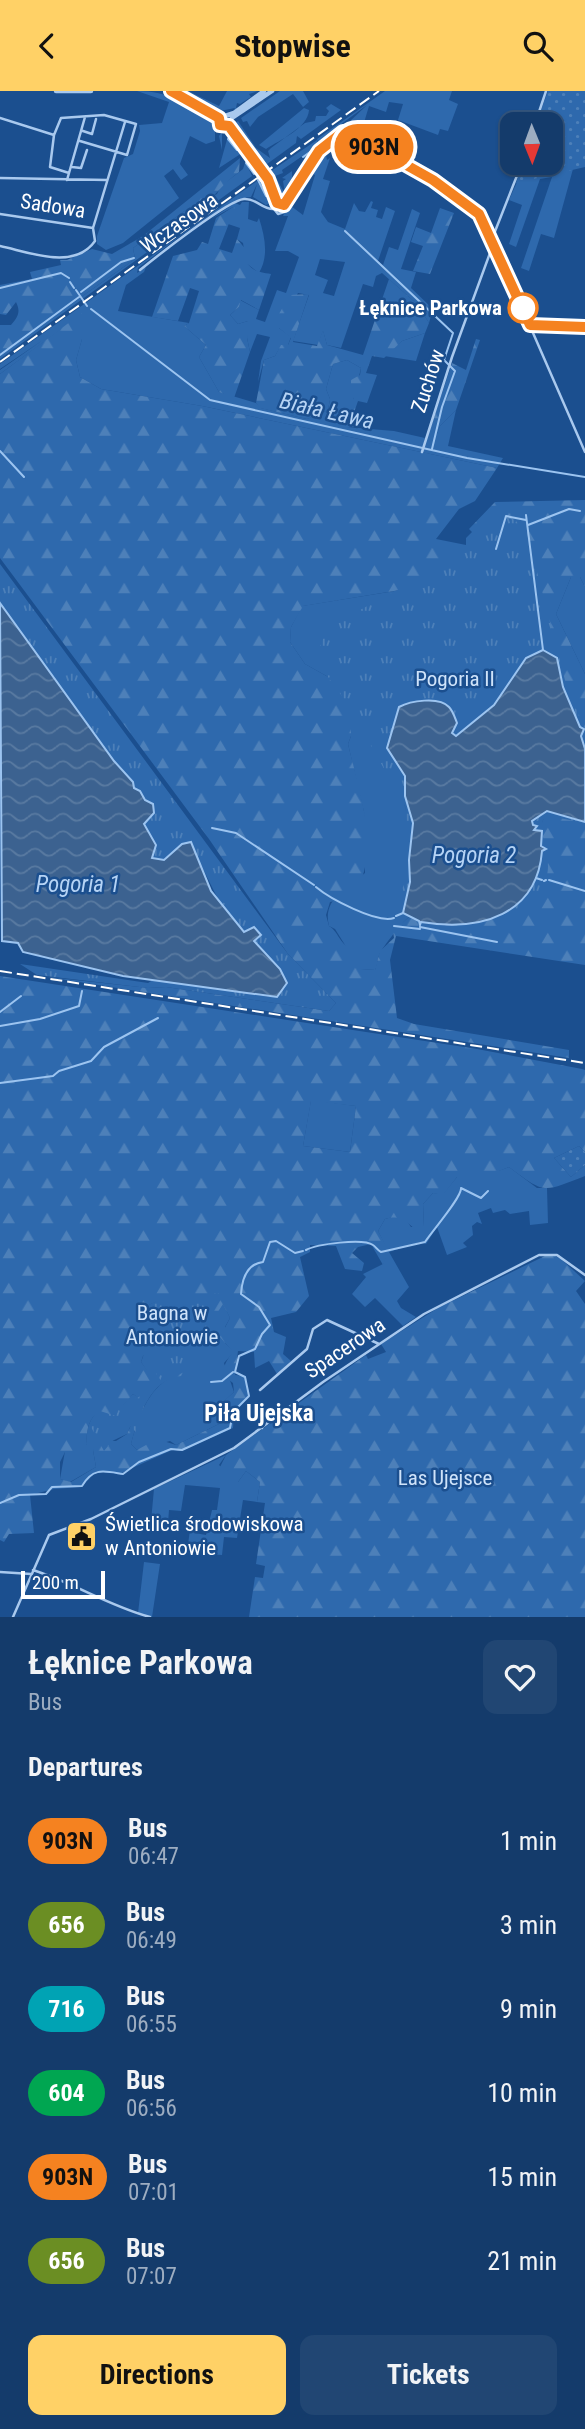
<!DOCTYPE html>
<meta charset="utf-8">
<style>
body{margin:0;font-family:"Roboto Condensed",sans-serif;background:#214673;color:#f1f3f6;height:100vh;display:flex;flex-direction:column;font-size:26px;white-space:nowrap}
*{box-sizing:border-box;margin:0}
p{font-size:23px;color:#9dadc1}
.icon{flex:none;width:38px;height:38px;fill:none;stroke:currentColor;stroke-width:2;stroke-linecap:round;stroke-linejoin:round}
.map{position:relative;height:1526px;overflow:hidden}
.details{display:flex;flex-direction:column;background:#143b6b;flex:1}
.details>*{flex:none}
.badge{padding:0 14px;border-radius:23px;font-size:24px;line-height:46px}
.needle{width:46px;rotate:179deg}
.controls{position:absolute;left:500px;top:21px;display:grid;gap:14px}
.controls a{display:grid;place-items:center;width:63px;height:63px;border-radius:14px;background:#143b6b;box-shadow:0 2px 5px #0004,0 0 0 2px #33557e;font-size:35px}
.scale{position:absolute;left:21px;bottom:18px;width:84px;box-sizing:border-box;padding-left:7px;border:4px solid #fff;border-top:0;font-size:19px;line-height:24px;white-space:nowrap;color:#fff;-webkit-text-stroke:5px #1b4f8f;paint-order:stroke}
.map>.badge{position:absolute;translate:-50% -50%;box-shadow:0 0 0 4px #fff}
h2{padding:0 28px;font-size:26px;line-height:63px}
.round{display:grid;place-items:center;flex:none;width:74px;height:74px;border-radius:14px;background:#214673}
.overview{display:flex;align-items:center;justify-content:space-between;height:119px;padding:0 28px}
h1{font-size:33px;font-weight:700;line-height:52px}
.button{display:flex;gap:14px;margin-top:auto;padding:14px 28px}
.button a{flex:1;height:80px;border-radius:14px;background:#ffd166;color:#111;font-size:28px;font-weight:700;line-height:80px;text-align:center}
.button a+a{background:#214673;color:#f1f3f6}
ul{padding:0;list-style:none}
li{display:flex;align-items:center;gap:21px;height:84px;padding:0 28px}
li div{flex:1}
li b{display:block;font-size:26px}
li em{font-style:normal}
li .badge{min-width:77px;font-weight:700;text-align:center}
header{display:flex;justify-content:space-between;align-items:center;height:91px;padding:0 28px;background:#ffd166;color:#111;font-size:32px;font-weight:700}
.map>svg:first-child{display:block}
</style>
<header><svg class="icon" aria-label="back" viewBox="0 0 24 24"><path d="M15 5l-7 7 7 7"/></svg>Stopwise<svg class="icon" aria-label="search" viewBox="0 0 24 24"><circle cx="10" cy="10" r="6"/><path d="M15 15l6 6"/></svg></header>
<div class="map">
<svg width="585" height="1526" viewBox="0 0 585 1526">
<defs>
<pattern id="forest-firs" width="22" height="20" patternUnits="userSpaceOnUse" patternTransform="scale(1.75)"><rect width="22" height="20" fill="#2e69ad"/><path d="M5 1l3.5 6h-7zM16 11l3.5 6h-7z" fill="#4d80b9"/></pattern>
<pattern id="park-tufts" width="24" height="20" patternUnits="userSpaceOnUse" patternTransform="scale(1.75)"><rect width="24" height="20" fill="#2e69ad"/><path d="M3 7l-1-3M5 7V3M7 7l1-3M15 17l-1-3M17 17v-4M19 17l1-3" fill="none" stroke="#4d80b9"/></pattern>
<pattern id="garden-dots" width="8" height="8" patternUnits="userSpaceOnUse" patternTransform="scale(1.75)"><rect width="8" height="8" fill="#2e69ad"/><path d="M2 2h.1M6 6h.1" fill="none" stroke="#4d80b9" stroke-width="1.8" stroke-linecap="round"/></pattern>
<pattern id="water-waves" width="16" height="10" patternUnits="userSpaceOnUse" patternTransform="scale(1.75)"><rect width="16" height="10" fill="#3c6290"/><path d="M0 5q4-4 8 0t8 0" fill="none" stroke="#597aa1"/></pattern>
</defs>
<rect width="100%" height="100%" fill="#1b4f8f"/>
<path fill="#2e69ad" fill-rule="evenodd" d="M137,0C168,0 189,13 215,30V50L206,53L190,45L180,73L188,84L181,89L173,78L164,85L179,107L123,152L106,159L97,153V145L124,67L133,63L140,40L139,34L162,32L169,11Z
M188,0L219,15L227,0H258L249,3L251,6L240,13L237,12L236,17L239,16L233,21L235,17L220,20L186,2Z
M280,0H303L309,11L303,16L293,3L258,26L250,36L247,30L243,31L241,27Z
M385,0H452L449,9L458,13L448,40L440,38L438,44L398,29L403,13L389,11L386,21L369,15L360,45L347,33L367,14L336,37L339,41L331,47L328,45L320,56L317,48Z
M331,13L341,19L301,48L297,45L296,52L267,73L265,70L261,72L234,33L238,30L256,57L270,67L268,60L271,57L305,32L315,30L316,25H326L329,20L326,17Z
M304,17L309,19C308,37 280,49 266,58L259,54Z
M224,38C239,45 248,62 258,76L255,78L256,81L246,72L252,85L0,268V263L135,168L133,157L190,116L217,103L221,95L243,78L246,69L242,62L219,77L228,45L226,40L222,42V59L219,45Z
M317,49L319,57L310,69L301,66L282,79L283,82L275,85L285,103L283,90L286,88L282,87L292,80V87H297L284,107L270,85L271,80Z
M325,59L327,69L330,67L323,88L330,90L321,121L328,131L345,138L354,112L359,120L365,121L371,110L373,111L371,117L378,119L376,126L382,128L386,116L395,120L378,170L383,174L389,156L398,159L412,118L420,122L401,178L416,181L411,197L433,218L429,232L418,214L382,182L376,185L373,196L363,193L341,257L327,254L323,240L318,254L293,250L309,204L298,202L279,237L291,246L288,254L281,255L275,265L264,269L258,291L261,270L270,246L257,243L250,261L247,247L248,230L238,233L230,224L239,216L240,209L259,219L256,228L265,231L277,199L286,202L299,166L288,160H275L288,125H283L298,95L291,115L303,124L315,84L308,81L300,97L299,93ZM320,168L345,171L334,205L323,202L328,189L315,184Z
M573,78L554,147L541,143L529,180L521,177L552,86L540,88L516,156L509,153L522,114L509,109L517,91Z
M259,88L267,89L273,106L271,112L266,114L253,106L257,93L251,106C230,105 158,162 138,177L137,182L146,176L144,181L126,194L118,220L189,232L184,235L206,254L199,266L219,301L256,312L261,317L307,328L328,319L330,308L326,298L333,273L347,269L361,277L347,336L394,340L425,347L424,351L437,343L440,335L456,319L448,355L503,367L497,377L202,315L101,298L80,286L76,269L82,248V223L0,283V279L43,249L0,278V273L257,90L266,106Z
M242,111H249L248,128L257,131L259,127C265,146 269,165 259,182L246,172L243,152L237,148L240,137L228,133L233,116L211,128L235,112L240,114Z
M425,242L416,270L384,265L402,250Z
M571,486H580L585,496V583L556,523Z
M401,499L395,673L412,745L409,769L410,791L404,823L409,826C403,830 383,856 380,862C377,868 378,873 375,879L360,878L335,838L329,835C322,809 346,797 365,782L364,721L348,653L351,645L330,587L305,573L290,551L291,536L302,515Z
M311,1009L356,1015L350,1061L303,1055Z
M509,1076L537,1097H547L548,1132L530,1134L529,1120L510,1123L505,1119L493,1122L491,1117L478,1122L482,1133L477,1131L472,1135L473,1144L463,1152L467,1156L447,1164L437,1136L426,1153L420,1151L389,1161L409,1196L397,1210L401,1217L416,1226L403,1235L375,1207L365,1216L352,1203L366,1186L363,1183L383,1173L388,1160L378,1140L385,1128L395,1125L405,1127L411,1136L424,1135L423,1113L433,1102L443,1103L457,1086H482Z
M178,1200L223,1212L230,1227L225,1236V1252L234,1261L224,1272L234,1301L218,1316L221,1332L176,1354L170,1350L137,1359L131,1353C137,1329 148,1297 172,1286L147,1280L141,1271C148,1254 151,1238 141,1222L142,1217Z
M133,1303L142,1308L127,1343L93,1359L96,1376L70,1391L60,1388L65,1360L87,1353C86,1341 88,1329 98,1320C117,1327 121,1314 133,1303Z
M226,1364L219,1374L238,1391L246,1380L260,1391L257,1411L243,1409L237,1447L224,1446L222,1464L187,1462L191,1430H196L195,1442L206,1444L212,1419H217L220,1397L185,1394L181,1420L169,1419L168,1432L151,1430L154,1398Z
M144,1471L160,1473L152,1526L138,1522Z"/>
<path fill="url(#forest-firs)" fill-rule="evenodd" d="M240,67L239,81C222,93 212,109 195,122L190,116L133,157L135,168L0,263V234H11C18,226 21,221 16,211L6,224L0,223V194L32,188L30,181L61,174L60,169H67L92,158L112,163L143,145Z
M233,116L235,117L219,158L232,162L237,148L248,161L246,171C254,181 259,181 271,183L259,219L241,209L239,216L230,224L238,233L248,230L252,233L247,247L250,261L234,307L219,301L199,266L206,254L184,235L189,232L199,200L190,197L178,230L152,226L173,165L197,159L202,151L208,153L216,127Z
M440,117L454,122L430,183L413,180L423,155L411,151L416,136L431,142Z
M389,188L418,214L429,232L425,242L402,250L384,267L372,265L366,282L377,284L367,312L358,310L350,333L358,336H347L343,324L354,307L351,301V289L360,284L361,277L347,269L333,273L326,298L330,308L328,319L307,328L260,317L256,312L264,269L275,265L281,254H288L291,247L279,237L276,228L290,204L309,203L293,251L317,255L323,239L327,254L363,264Z
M82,222V248L76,269L80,286L101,298L202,315L497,377L475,410L459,418L436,448L466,454V447L472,441L469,438L495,411L585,409V496L580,486H571L556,523L585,583V658L400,499L303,515L291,536L290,551L305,573L330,587L351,616V645L348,653C359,700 383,764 352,806L330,811L326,824L329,835C339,841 339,853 351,857L361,878L375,879L380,860L394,847L393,840L409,826C438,843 490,831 517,816L541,755L538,741L547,720L585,731V874L396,845L390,869L397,927L414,933L569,959V967L47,886L149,897L166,896L329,920L336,912L288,863L209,748L0,467V283Z
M476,248L480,249L456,319L440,335L437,343L440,354L426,351L452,272L466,279Z
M0,885L477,958L582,978L585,979V1061L579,1055L554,1067L571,1086L585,1074V1085C543,1101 546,1104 509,1076L499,1080V1091L492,1095L482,1086H457L443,1104L433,1102L423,1113L424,1136L418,1140C405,1131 403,1123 385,1128L378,1140L389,1160L383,1174L371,1153L358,1156L352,1162L364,1172L362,1180L345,1178L336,1155L310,1154V1161L300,1166L309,1205L296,1221L271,1227L274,1241L286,1246L283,1263L291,1270L277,1283L269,1270L255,1277L254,1261L238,1260L235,1284L246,1285L248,1305L234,1323L233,1337L181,1360L172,1359L119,1383L97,1380L81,1396L54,1398L30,1404L34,1442L9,1443L4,1451L0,1449ZM311,1010L356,1015L350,1061L303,1055ZM178,1201L183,1207L184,1257L193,1259L223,1213L230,1227L220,1246L233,1261C224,1272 219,1282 233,1292L234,1301L217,1316L221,1332L176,1354L157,1348L137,1359L131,1353C138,1327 150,1288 181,1285L190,1267L177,1261L155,1279H147L141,1271L150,1244L142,1217ZM133,1303L142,1309L127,1343L116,1350L95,1349L93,1359L96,1376L71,1391L60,1388V1371L65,1361L72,1365L87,1353C86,1341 88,1329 98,1321L114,1325Z
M549,1163L560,1167L585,1190L576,1200L585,1213V1526H249L255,1486L263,1487L265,1475L256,1473L265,1412L257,1411L260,1391L246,1380L238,1391L229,1392L219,1378L226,1364L366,1264L368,1268L386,1261L381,1253L438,1217Z"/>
<path fill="url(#park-tufts)" d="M500,426L515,429L527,442L567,597L585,638V732L549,725L543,729C539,748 553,768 546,787C529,830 471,834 432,828C419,826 407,827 399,815L410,762L405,715L347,612L323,579L318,561L325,543L345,527L433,480L466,454L483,432Z
M0,473L288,863L336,912L329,920L166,896L148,897L37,884L20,873L148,892L153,889H163L269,906L279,903L286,891L280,878L255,851L254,836L244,841L219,810L202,776L182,753L164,769L152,767L156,754L144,733L147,726L152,724L153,713C144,709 134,702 133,691L115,671L0,512Z
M219,1202L205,1236L192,1253L189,1279L162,1291L141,1261L148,1250L144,1226L159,1206Z
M148,1301L136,1341L127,1332L104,1360L91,1336L100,1320L116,1325L119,1317Z"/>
<path fill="url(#garden-dots)" d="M548,0H585V76L516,92L523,72H551V33H536Z
M579,1055L585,1061V1074L571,1086L554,1067Z"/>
<path fill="url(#water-waves)" stroke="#9cc4f0" stroke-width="2" d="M0,512L114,670L133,691L134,697L140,700L145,709L153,713L154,722L144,733L156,754L152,767L164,769L182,753L191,751L211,800L244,841L254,836L261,844L254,850L280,878L287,892L277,906L123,885L23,861L18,852L2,850Z
M543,559L557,567L563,596L580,636L584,638L581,645L585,658V731L547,720L532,730L533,734L537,735L534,739L542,740L541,755L546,758L542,760C537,823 482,841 421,831L420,834L419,830L403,822L410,791L409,769L413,732L405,705V685L387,657L399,616C410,610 439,605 449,616C453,620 455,627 457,632L452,642L456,645L494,614L526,567Z"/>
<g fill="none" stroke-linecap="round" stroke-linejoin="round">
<path stroke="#9cc4f0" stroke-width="2" d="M330,45L337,40
M228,48L237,59
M303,66L317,56
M246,72L254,83
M258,89L266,105
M345,140L453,242L444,269L455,280L442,316L432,358
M70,191L74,197
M0,197L61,182L69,187
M76,199L87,215
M81,201L121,171L134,167
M91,218L210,309L467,367L585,386
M0,264L79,206
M0,360L24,386
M526,424L543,559
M528,434L569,418L580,420
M496,458L506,425L526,429
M212,737L236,742L314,794
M536,787L542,789
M549,789L585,800
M544,790L546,789
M316,796C329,807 377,833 394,827
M396,825L403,822
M394,835L420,838
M420,836L497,851
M0,921L21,905
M0,935L40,928L79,915L82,900
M0,992L53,985L59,980L91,970L104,956L158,927
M306,1159C317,1153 363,1147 373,1154C376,1156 377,1159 381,1161L425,1151C432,1140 462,1106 461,1097L481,1107L488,1100
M211,1291L222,1290L233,1281
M0,1412L19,1404L46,1403L52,1396L82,1395C93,1376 104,1380 123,1383L139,1371L171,1358L182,1359L230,1337L233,1321L249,1305L245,1286L235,1281L239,1265L255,1258L262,1243L270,1234L259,1216L241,1203C242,1187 248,1173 263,1171L270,1151L276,1150L295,1162L303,1160"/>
<path stroke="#a9c9ee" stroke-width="2.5" d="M0,27L54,44
M535,33L546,0
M228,34L261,78
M83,40L92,43L96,28
M72,76L81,77L87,59
M69,82L50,76L54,44L61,27L104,24L136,33L127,64L80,50
M266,85L277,112
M0,87L107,89
M67,89L85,26
M274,118L278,123L284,121C289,96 318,47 346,41C376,50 453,98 476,120C484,128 488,139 492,148L585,361
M0,123L93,137
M492,148L522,72
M0,155C29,161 74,180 95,150L93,137L125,31
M140,179C156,166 228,109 244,108C257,107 262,119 274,118
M530,234L585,236
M422,361L452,266L494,151
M260,1299L307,1258L313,1238L327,1229L379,1253
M256,1313L262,1337
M33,1479C74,1492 109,1515 150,1526
M0,1481L31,1483
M13,1526L49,1444L91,1428L234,1357L323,1291L424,1223L539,1164H557L585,1184"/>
<path stroke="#a9c9ee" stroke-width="4.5" d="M56,0H91
M171,0L219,27
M219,27L220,34L226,35L232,27L272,0
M219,27L234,22L264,0"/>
<path stroke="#fff" stroke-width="2" stroke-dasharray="12 5" stroke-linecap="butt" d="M0,271L379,0
M0,880L585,972"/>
</g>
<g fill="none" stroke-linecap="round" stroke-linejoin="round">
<defs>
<path id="line" d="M171,0L219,27L220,34L229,35L268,88L277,112L284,114L319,60L343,41L351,43L433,89L479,123L530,234L585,236"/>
</defs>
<use href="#line" stroke="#fff" stroke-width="16"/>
<use href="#line" stroke="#f58220" stroke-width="10"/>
</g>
<defs>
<symbol id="civic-square" viewBox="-11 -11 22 22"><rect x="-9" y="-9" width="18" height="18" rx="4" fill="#ffd166" stroke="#1b4f8f"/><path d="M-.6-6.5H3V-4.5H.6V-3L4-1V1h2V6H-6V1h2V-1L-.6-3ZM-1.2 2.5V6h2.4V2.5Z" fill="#111"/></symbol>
</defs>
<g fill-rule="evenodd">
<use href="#civic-square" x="64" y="1428" width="35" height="35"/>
</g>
<circle fill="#fff" stroke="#f58220" stroke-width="3.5" cx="523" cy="217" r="14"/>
<g text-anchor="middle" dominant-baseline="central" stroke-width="5" stroke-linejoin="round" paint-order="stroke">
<g font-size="21" fill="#fff" stroke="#1b4f8f">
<text transform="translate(53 115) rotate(9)">Sadowa</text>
<text transform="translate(179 132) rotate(-35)">Wczasowa</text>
<text transform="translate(428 290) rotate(-72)">Zuchów</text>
<text transform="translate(345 1257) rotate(-34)">Spacerowa</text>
</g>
<g font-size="21" font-weight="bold" fill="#fff" stroke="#1b4f8f" text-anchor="end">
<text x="502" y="217">Łęknice Parkowa</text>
</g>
<g font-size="21" fill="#cfe3fa" stroke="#1b4f8f">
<text x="455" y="588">Pogoria II</text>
<text x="172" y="1222">Bagna w<tspan x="172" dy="24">Antoniowie</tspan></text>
<text x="445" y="1387">Las Ujejsce</text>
</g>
<g font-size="21" fill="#fff" stroke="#1b4f8f" text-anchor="start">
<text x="105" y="1433">Świetlica środowiskowa<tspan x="105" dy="24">w Antoniowie</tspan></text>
</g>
<g font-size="23" font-style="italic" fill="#b5d3f5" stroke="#1b4f8f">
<text transform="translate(327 320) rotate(13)">Biała Ława</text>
<text x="474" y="764">Pogoria 2</text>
<text x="78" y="793">Pogoria 1</text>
</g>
<g font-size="23" font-weight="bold" fill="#fff" stroke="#1b4f8f">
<text x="259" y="1322">Piła Ujejska</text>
</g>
</g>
</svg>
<div class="controls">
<a><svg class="needle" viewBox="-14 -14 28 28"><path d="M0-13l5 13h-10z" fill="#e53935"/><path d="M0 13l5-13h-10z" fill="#9dadc1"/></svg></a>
</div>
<div class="scale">200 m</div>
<b class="badge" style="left:374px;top:56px;background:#f58220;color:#111">903N</b>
</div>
<section class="details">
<div class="overview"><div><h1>Łęknice Parkowa</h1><p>Bus</p></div><a class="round"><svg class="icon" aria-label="heart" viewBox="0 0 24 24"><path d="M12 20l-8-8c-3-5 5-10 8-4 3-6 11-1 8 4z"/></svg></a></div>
<h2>Departures</h2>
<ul>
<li><span class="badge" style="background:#f58220;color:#111">903N</span><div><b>Bus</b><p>06:47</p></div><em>1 min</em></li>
<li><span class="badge" style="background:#6b8e23;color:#fff">656</span><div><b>Bus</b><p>06:49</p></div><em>3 min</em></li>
<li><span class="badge" style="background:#00a3b4;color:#fff">716</span><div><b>Bus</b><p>06:55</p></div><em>9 min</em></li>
<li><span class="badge" style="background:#00a651;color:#fff">604</span><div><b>Bus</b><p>06:56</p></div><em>10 min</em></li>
<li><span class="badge" style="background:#f58220;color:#111">903N</span><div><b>Bus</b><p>07:01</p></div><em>15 min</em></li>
<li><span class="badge" style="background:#6b8e23;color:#fff">656</span><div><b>Bus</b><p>07:07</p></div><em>21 min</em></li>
</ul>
<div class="button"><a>Directions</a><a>Tickets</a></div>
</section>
